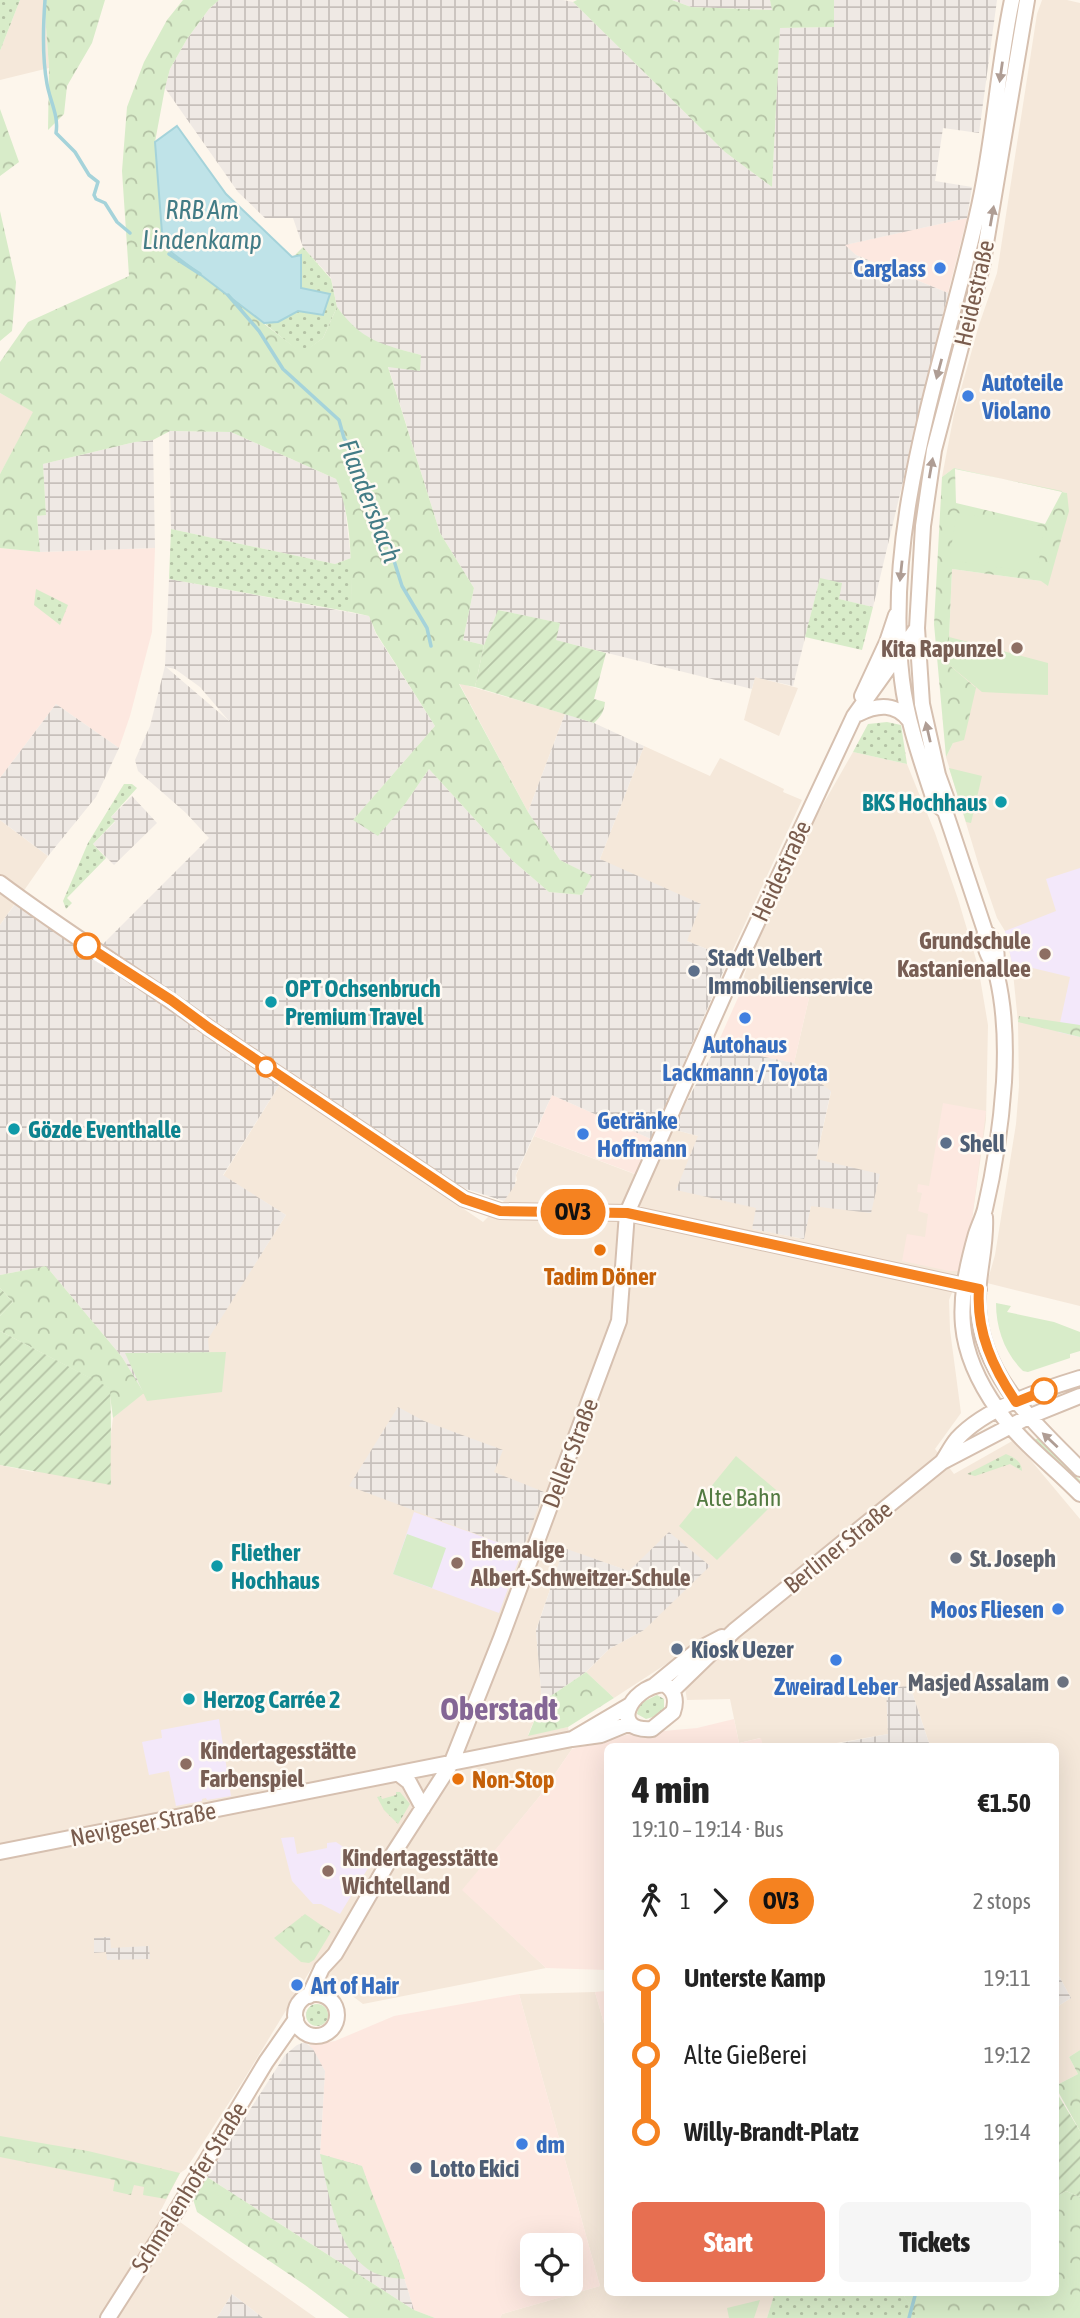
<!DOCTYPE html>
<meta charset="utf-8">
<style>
body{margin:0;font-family:"Asap Condensed",sans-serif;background:#f6f6f6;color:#222;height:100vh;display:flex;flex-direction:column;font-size:26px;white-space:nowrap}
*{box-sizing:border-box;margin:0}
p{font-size:23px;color:#767676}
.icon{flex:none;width:38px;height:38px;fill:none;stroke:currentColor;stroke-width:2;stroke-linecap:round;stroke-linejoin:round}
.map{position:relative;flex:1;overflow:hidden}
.sheet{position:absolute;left:604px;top:1743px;width:455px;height:553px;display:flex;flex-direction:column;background:#fff;border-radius:10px;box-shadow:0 7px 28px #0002}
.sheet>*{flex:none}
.badge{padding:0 14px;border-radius:23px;font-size:24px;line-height:46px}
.fabs{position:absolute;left:520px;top:2233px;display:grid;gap:14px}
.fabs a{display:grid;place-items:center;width:63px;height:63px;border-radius:10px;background:#fff;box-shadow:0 7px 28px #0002;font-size:35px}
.map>.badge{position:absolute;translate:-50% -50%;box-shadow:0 0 0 4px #fff}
.legs{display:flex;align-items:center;gap:10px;height:77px;padding:0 28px;font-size:23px}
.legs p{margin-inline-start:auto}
.overview{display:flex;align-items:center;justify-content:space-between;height:119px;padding:0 28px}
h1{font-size:38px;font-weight:800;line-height:52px}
.cta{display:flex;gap:14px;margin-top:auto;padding:14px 28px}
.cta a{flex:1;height:80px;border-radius:10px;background:#e76f51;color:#fff;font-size:28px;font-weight:800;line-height:80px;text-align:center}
.cta a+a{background:#f6f6f6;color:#222}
ul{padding:0 28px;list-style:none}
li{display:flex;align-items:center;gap:24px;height:77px;font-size:26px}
li i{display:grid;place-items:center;width:10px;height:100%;margin:0 9px;background:currentColor}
li i::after{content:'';width:18px;height:18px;margin:-9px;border:5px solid;border-radius:50%;background:#fff}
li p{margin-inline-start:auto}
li:first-child i{background:linear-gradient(#0000 50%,currentColor 0)}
li:last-child i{background:linear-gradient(currentColor 50%,#0000 0)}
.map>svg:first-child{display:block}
</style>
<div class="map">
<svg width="1080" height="2318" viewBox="0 0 1080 2318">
<defs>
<pattern id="industrial-grid" width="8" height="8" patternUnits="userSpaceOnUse" patternTransform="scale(1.75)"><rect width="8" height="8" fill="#efe9e4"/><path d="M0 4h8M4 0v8" fill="none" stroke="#c7c0bb"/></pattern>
<pattern id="grass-dots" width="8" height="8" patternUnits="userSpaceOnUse" patternTransform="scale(1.75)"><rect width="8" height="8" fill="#d8ecc9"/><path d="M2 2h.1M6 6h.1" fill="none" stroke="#b4c2a5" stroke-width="1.8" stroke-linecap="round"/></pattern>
<pattern id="forest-crowns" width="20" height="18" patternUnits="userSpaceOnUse" patternTransform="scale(1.75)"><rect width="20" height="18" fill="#d8ecc9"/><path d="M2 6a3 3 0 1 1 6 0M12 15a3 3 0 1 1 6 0" fill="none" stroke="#b4c2a5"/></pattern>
<pattern id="garden-furrows" width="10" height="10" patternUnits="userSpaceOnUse" patternTransform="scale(1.75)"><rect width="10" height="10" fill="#d8ecc9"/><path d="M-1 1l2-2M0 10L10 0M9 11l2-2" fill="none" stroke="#b4c2a5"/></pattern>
</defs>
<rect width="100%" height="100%" fill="#fdf6ec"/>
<path fill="#f5e8da" d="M20,0H44L49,68L0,80V51Z
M1042,0H1067L1080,3V1306L987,1283L995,1255L1016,1124L1019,1086L1018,1022L1012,963L1005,931L997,918L979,866L946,757L953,743L948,664L952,569L1041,581L1067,493L954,468L942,477L954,414L979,325L997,273L1037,14Z
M0,393L34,412L0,474Z
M755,677L798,688L779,736L744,720Z
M459,683L565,714L528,812Z
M644,746L710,776L720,758L784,789L783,792L802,800L729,958L687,941L600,859Z
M853,752L907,764L935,833L958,899L978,966L988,1025L986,1120L972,1219L961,1271L949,1300L950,1330L961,1413L935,1449L954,1474L1014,1440L1080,1519V2050L1069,2057L1078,2074L1055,2086V2008L1071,1998L1055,1969V1746H930L910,1686L888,1734L831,1744V1746H763L760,1738L739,1743L730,1699L687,1700L685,1688L729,1648L717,1631L614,1698L586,1672L609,1649L644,1630L629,1571L564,1549L536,1630L542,1702L528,1735L568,1727L572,1749L539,1797L463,1890L546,1968L363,2004L313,1966L243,2081L186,2169L180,2173L159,2214L180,2222L316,2318H263L232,2294L217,2318H0V1465L33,1472L110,1442L113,1418L207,1339L286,1215L223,1176L280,1084L483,1222L504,1201L517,1180L516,1175L534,1136L637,1175L672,1129L698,1136L757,1208L753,1229L803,1239L811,1206L816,1159L831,1092L794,1063L809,998L745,982L744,976L756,943L796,858L817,815Z
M0,820L48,856L0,925Z
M595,1992L607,2034V2292L775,2293L767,2318H500L502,2314L600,2286L519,1994Z"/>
<path fill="#fde8e0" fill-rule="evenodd" d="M967,218L948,293L856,255L844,245Z
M0,548L40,552L155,548L152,632L130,716L119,748L56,704L0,778Z
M745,982L809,998L794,1063L716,1047Z
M552,1095L651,1139L638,1175L534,1136Z
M943,1103L986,1111L972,1219L961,1271H949L902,1261L907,1234L925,1237L928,1214L918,1211L922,1193L917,1192L918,1184L929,1186Z
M734,1719L739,1743L761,1738L763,1746H607V1970L546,1968L462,1890L539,1797L572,1749L629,1734L697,1728Z
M607,1991V2034L595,1992Z
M519,1994L600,2286L502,2314L500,2318H435L414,2310L396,2252L379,2216L320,2154L325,2071L309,2045L335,2041L394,2016ZM532,2245H570V2284H532Z"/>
<path fill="url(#industrial-grid)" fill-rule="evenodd" d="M219,0H563L573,2L725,152L772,187L780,28L834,27V0H997L979,133L943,128L935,181L972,187L967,218L845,245L856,255L948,293L873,607L838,599L820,578L793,686L755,677L752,689L555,640L559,623L499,610L484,645L463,640L474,588L440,533L388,366L421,355L379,344L352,327L337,307L331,278L303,247L293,218H265L238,192L165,88L170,69L187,39L209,9Z
M672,0H770L773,10L691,7Z
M169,431L231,432L336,479L344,500L351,558L335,564L171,529Z
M153,440L155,548L40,552L37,516L46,515L43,464L135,442Z
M169,579L369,616L376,634L435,726L354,819L405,804L429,769L513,861L549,892L582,895L591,876L560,860L528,812L565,714L594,723L644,746L600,859L701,904L687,941L729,958L651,1139L552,1095L516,1174L515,1185L504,1201L463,1188L102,945L209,838L186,813L138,771L135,760L150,726L165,666ZM166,667L175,669L200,687L229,721Z
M56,704L119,748L96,797L48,856L0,820V778Z
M132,796L157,823L114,865L93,844L115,822L111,817Z
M15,904L280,1084L223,1175L286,1215L208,1339L212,1384L144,1393L122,1357L46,1266L0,1275V925Z
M716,1047L794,1063L831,1091L816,1159L880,1174L871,1213L811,1206L804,1239L752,1229L756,1208L676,1190L698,1136L672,1129Z
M398,1407L424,1421L503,1450L494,1472L544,1492L522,1551L349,1486Z
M669,1532L710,1566L644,1630L609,1649L586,1672L542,1702L536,1631L564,1548L629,1571Z
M910,1686L930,1746H831V1745L888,1734L886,1688Z
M110,1937L111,1948L149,1946L150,1959L107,1960L106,1952L94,1953V1938Z
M1055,1969L1071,1998L1055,2008Z
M305,2042L313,2049L325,2071L320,2154L362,2166L379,2216L396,2252L414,2310L207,2177L285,2055L297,2045Z
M232,2294L263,2318H217Z"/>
<path fill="#f3e8fa" d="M1080,868V1037L1058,1032L1070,977L1012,963L1005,931L1056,911L1046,879Z
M414,1512L522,1551L499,1613L393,1574Z
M219,1719L231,1796L207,1800L206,1798L202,1799V1801L176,1806L169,1771L149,1775L142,1742L162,1738L161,1730Z
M294,1837L297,1854L327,1848V1843L336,1842L352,1853L357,1848L373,1860L340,1914L321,1904H313L292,1881L281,1838Z"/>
<path fill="url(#grass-dots)" d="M0,0H20L0,51Z
M303,247L331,279L337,307L323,338L302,354L264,323L278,322L298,311L301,255L293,257Z
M171,529L335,564L351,558V612L169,579Z
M820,578L842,583L839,599L873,607L862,650L805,637Z
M36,589L68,605L60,625L34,605Z
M887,722L901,725L907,764L853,752L868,724Z
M124,784H132L137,788L111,817L115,821L93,844L106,858L67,898L72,903L66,909L63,901L88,843Z
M1038,1438L1080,1480V1484L1033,1441Z
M1006,1454C1014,1457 1022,1462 1022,1471L1010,1464L975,1476L967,1474Z
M657,1695L664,1699V1709L656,1716L646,1719L637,1714L639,1704Z
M396,1792H400L410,1804L398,1824L384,1810L377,1797L381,1796L382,1799L396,1795Z
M306 2015a11 11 0 1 1 22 0a11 11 0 1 1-22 0Z
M775,2292L902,2293L918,2316L915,2318H767Z"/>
<path fill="url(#forest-crowns)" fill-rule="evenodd" d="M44,0H105L92,43L67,86L64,114L48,130L49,68Z
M183,0H219L209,9L187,39L170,69L165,88L155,142L163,246L302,353L323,338L337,307C362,341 381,344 421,355L420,371L388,367L440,533L474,588L463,640L484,645L475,687L459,684L528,812L560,860L592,876L582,895L549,892L513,861L429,769L405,804L378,836L353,820L435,726L376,633L369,616L351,612C351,567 353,520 336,479L231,432L170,431L153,440L135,442L43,464L46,515L37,516L40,552L0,548V474L33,412L0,393V362L28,322L129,276L122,171L127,107L144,62L167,20Z
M577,0H672L691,7L772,10L770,0H834V27L780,28L772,187L725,152L573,2Z
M0,109L19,162L0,176Z
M0,211L16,282L12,331L0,341Z
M954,468L1067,493L1069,511L1048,586L1041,581L952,569L948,664L976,688L964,740L953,743L946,757L934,624L942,477ZM955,469L1062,491V492L1045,524L956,503Z
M1019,1016L1080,1025V1037L1018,1022Z
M46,1266L122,1357L144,1393L113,1418L109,1388L0,1331V1316L13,1302L0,1288V1275Z
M586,1672L614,1698L568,1727L528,1736L542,1702Z
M305,1914L331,1932L314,1960L309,1963L301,1962L274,1938Z
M1080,2050V2131L1055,2086L1078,2074L1069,2057Z
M0,2136L88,2151L180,2173L166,2199L143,2195L144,2187L134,2185L131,2195L113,2191L115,2180L0,2157Z
M320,2154L362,2166C375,2204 392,2241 405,2279C398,2278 389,2278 383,2276C337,2263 329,2193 320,2154Z
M207,2177L414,2310L435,2318H349L305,2285L197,2212L193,2199Z
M1066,2191L1080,2197V2318H915L917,2316L902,2293L1055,2292V2197Z"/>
<path fill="#d8ecc9" d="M957,513L1044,527L1037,573L949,560Z
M949,637L1048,663V695L982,692L948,664Z
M949,768L982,776L971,823L966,822Z
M996,1303L1011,1306L1007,1312L1054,1322L1080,1332V1351L1070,1354V1358L1028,1372L1023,1371C1005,1353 996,1329 996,1303Z
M226,1352L222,1392L147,1401L125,1353Z
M736,1456L782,1495L717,1560L679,1526Z
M407,1534L446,1548L432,1588L393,1574Z
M760,2300L754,2318H729L727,2308Z"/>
<path fill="url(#garden-furrows)" d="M498,610L560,623L556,640L606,653L594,699L605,702C604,712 601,716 594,723L475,687L484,645Z
M0,1288L13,1302L0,1316Z
M0,1331L110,1388C112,1420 110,1452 111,1485L0,1465Z
M1055,2090L1080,2131V2197L1066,2191L1055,2197Z"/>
<path fill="#bfe3e8" stroke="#a5d3da" stroke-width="2" d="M177,126L226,194L292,257L301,255V288L330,294L323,315L298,311L278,322L264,323L163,246L155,142Z"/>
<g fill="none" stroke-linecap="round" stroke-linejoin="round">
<path stroke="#a5d3da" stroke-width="3.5" d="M45,0C43,27 42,57 47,84C50,101 59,116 56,133L75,152L89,175L98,182L94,195L96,199L105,203L117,222L130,233
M169,254L200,274
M228,295L259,331L283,369L339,420L344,438L360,463L369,495L378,510L402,586L427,628L431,646
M909,2318L916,2292"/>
<defs>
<path id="secondary" d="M1027,0L982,267L934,450L923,526L917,628L922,704L938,775L946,797L945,811L985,931C982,954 993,958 997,976C1005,1010 1006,1048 1004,1082C1001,1125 995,1167 985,1209C983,1217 979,1225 976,1234C956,1305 954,1348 998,1410C1020,1442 1053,1466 1080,1494
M862,696L887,642L896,615
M858,714C878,704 895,703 909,720
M945,811L935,803C922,763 907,722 902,680C883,522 943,366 977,215C994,144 997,71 1012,0
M0,883C68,934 141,978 209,1028L464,1199L500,1211L627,1213L979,1289
M985,931C997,942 998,954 996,969
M985,1217C987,1248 976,1278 978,1309C983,1378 1035,1423 1080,1469
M942,1462C947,1455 951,1446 957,1439C985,1408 1041,1390 1080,1378
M663,1684C675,1689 677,1701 673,1712L652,1729C609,1732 629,1688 663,1684Z
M655,1685L699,1649L722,1637
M672,1691L734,1631L942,1462L1028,1417L1080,1396
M574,1738L630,1705
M400,1775L409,1782L423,1808
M0,1852L572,1739L601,1735L630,1723
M295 2015a21 21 0 1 1 42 0a21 21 0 1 1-42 0Z
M309,1996L322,1968L335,1954L393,1854L451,1764L501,1638L619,1321L627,1213L735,970L854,716L917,628
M108,2318L175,2213L266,2062L296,2019"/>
</defs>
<use href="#secondary" stroke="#d6c0b0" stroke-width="18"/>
<use href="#secondary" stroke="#fff" stroke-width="14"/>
</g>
<defs><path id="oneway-solid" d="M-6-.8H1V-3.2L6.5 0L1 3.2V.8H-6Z" transform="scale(1.75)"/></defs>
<g fill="#af9d94">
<use href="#oneway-solid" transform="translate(1001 72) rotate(98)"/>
<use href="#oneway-solid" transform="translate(992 216) rotate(-80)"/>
<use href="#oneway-solid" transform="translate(939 369) rotate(105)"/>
<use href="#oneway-solid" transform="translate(931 468) rotate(-80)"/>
<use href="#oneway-solid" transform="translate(901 571) rotate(96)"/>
<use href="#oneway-solid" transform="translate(928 732) rotate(-103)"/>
<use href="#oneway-solid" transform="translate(1050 1440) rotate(-137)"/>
</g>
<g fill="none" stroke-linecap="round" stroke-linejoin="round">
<defs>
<path id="line-1" d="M87,946L171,1000L209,1028L464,1199L500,1211L627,1213L979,1289C976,1332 993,1368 1016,1402L1044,1391"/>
</defs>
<use href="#line-1" stroke="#fff" stroke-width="16"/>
<use href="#line-1" stroke="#f58220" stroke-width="10"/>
</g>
<g fill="#3f7fe0" stroke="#fffaf3" stroke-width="2.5">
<circle cx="940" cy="268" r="7"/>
<circle cx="968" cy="396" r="7"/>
<circle cx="745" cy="1018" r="7"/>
<circle cx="583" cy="1134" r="7"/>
<circle cx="1058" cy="1609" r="7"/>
<circle cx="836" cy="1660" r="7"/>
<circle cx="297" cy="1985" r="7"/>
<circle cx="522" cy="2144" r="7"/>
</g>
<g fill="#8d6e63" stroke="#fffaf3" stroke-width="2.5">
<circle cx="1017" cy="648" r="7"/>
<circle cx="1045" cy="954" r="7"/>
<circle cx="457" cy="1563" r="7"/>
<circle cx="186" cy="1764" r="7"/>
<circle cx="328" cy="1871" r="7"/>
</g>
<g fill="#0f9aa8" stroke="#fffaf3" stroke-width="2.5">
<circle cx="1001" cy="802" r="7"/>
<circle cx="271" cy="1002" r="7"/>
<circle cx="14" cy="1129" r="7"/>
<circle cx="217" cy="1566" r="7"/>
<circle cx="189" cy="1699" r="7"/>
</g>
<g fill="#fff" stroke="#f58220" stroke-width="3.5">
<circle cx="87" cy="946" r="12"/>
<circle cx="266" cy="1067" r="9"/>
<circle cx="1044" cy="1391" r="12"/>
</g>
<g fill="#5c6f8a" stroke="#fffaf3" stroke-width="2.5">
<circle cx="694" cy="971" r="7"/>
<circle cx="946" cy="1143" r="7"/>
<circle cx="677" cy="1649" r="7"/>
<circle cx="416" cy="2168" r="7"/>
</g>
<g fill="#e8710a" stroke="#fffaf3" stroke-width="2.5">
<circle cx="600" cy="1250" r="7"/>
<circle cx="458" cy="1779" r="7"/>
</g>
<g fill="#6b7280" stroke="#fffaf3" stroke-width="2.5">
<circle cx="956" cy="1558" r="7"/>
<circle cx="1063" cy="1682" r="7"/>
</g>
<g text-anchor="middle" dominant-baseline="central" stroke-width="5" stroke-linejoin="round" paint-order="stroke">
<g font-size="24" font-weight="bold" fill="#366cbe" stroke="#fffaf3" text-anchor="start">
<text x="926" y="268" text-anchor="end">Carglass</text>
<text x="982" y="382">Autoteile<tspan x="982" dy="28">Violano</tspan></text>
<text x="745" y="1044" text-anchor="middle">Autohaus<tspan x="745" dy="28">Lackmann / Toyota</tspan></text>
<text x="597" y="1120">Getränke<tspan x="597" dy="28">Hoffmann</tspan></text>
<text x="1044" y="1609" text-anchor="end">Moos Fliesen</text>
<text x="836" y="1686" text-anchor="middle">Zweirad Leber</text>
<text x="311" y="1985">Art of Hair</text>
<text x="536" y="2144">dm</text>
</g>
<g font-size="24" fill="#7a5c4d" stroke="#fffaf3">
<text transform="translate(974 293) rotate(-77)">Heidestraße</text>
<text transform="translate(781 871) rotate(-65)">Heidestraße</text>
<text transform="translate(570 1453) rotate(-69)">Deller Straße</text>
<text transform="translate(838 1547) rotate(-39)">Berliner Straße</text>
<text transform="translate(143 1824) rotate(-11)">Nevigeser Straße</text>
<text transform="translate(189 2187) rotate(-58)">Schmalenhofer Straße</text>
</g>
<g font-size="24" font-weight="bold" fill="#785e54" stroke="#fffaf3" text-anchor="start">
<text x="1003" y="648" text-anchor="end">Kita Rapunzel</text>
<text x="1031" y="940" text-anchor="end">Grundschule<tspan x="1031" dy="28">Kastanienallee</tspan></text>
<text x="471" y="1549">Ehemalige<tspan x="471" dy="28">Albert-Schweitzer-Schule</tspan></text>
<text x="200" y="1750">Kindertagesstätte<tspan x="200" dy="28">Farbenspiel</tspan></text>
<text x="342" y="1857">Kindertagesstätte<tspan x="342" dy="28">Wichtelland</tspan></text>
</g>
<g font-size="24" font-weight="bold" fill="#0d838f" stroke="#fffaf3" text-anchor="start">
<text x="987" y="802" text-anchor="end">BKS Hochhaus</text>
<text x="285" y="988">OPT Ochsenbruch<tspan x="285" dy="28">Premium Travel</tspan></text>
<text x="28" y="1129">Gözde Eventhalle</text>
<text x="231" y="1552">Fliether<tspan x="231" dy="28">Hochhaus</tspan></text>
<text x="203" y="1699">Herzog Carrée 2</text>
</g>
<g font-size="24" font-weight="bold" fill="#4e5e75" stroke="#fffaf3" text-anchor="start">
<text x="708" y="957">Stadt Velbert<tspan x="708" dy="28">Immobilienservice</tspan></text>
<text x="960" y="1143">Shell</text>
<text x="691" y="1649">Kiosk Uezer</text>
<text x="430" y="2168">Lotto Ekici</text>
</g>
<g font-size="24" font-weight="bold" fill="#c56008" stroke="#fffaf3">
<text x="600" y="1276">Tadim Döner</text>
<text x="472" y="1779" text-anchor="start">Non-Stop</text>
</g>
<g font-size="24" fill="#537a41" stroke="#fffaf3">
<text x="739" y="1497">Alte Bahn</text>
</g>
<g font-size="24" font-weight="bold" fill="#5b616d" stroke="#fffaf3" text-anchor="start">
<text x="970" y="1558">St. Joseph</text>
<text x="1049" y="1682" text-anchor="end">Masjed Assalam</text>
</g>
<g font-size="26" font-style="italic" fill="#437c86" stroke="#fffaf3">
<text x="202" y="210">RRB Am<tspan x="202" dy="30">Lindenkamp</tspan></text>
<text transform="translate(370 501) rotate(69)">Flandersbach</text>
</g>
<g font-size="32" font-weight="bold" fill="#846695" stroke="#fffaf3">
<text x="499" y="1708">Oberstadt</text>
</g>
</g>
</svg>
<div class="fabs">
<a><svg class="icon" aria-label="locate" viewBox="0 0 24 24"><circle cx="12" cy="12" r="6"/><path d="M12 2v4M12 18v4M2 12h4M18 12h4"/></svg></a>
</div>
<b class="badge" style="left:573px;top:1212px;background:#f58220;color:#111">OV3</b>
<section class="sheet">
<div class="overview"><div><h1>4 min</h1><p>19:10 – 19:14 · Bus</p></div><b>€1.50</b></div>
<div class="legs"><svg class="icon" aria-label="walk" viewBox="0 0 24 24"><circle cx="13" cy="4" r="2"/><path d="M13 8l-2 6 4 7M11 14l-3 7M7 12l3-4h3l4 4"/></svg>1<svg class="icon" aria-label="forward" viewBox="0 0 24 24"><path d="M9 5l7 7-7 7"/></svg><b class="badge" style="background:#f58220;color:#111">OV3</b><p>2 stops</p></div>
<ul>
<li><i style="color:#f58220"></i><b>Unterste Kamp</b><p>19:11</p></li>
<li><i style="color:#f58220"></i><span>Alte Gießerei</span><p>19:12</p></li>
<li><i style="color:#f58220"></i><b>Willy-Brandt-Platz</b><p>19:14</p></li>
</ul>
<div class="cta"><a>Start</a><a>Tickets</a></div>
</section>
</div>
